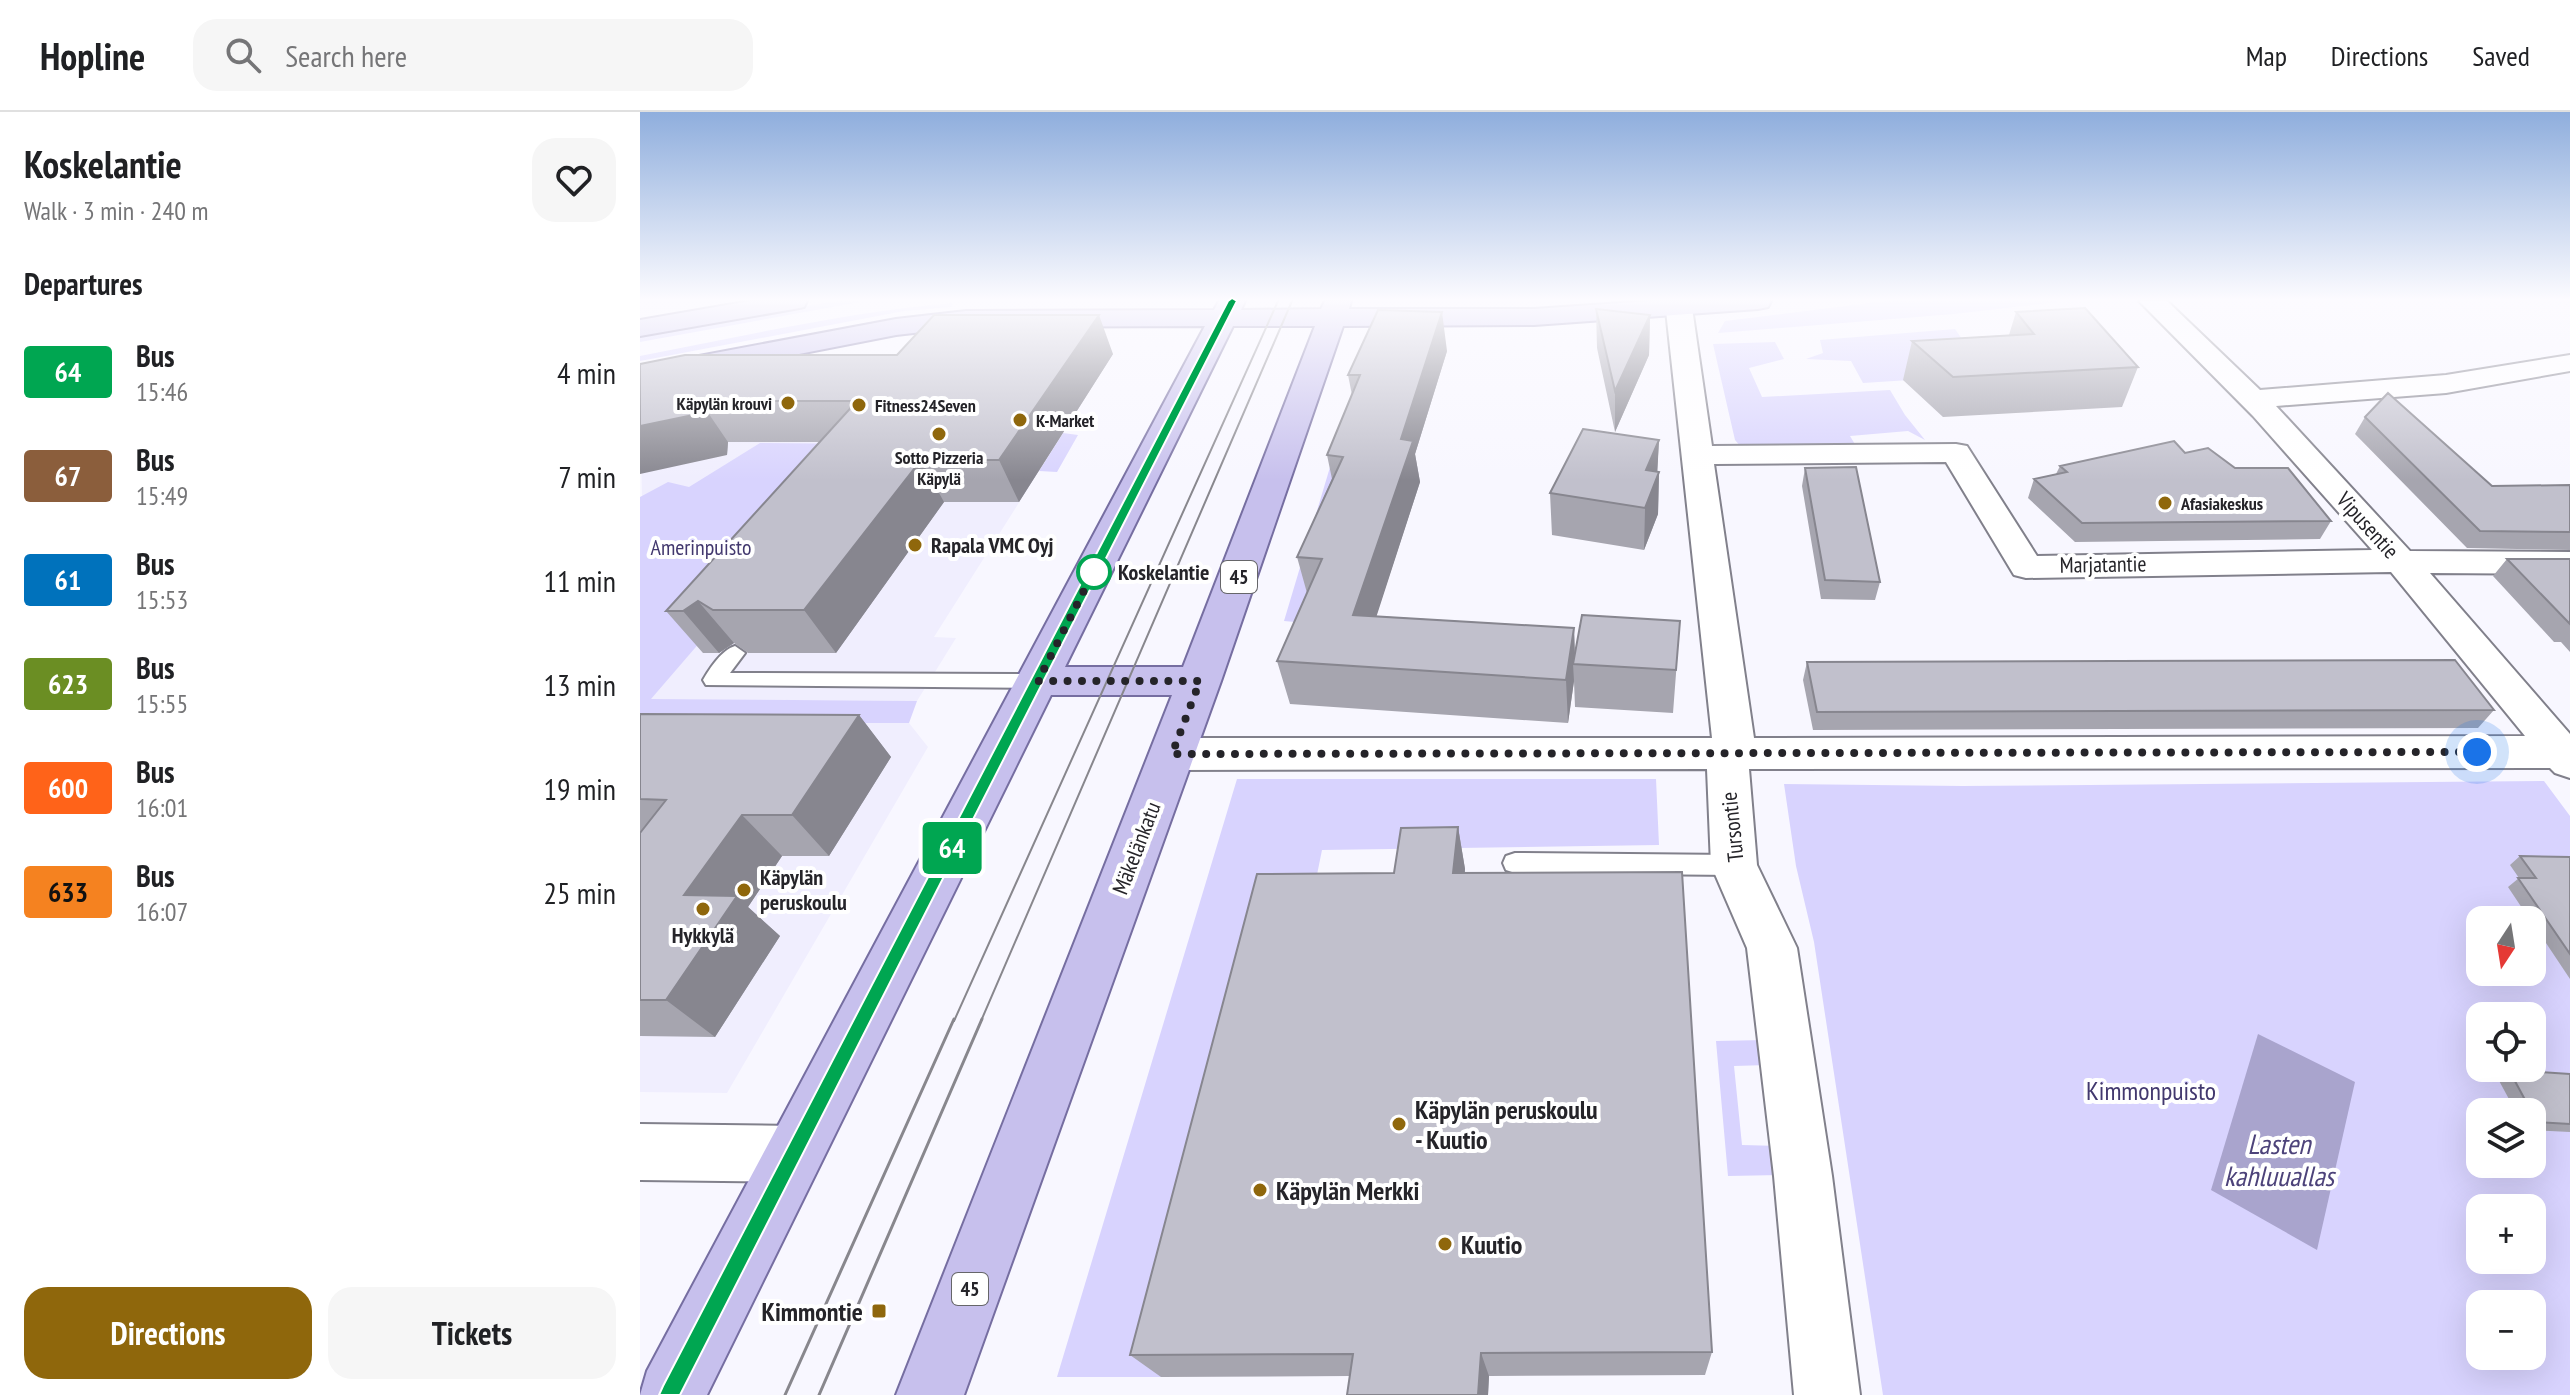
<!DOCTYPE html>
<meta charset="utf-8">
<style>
body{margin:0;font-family:"PT Sans Narrow",sans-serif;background:#f6f6f6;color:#202124;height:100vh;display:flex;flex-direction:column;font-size:30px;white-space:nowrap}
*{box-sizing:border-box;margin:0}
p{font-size:26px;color:#757577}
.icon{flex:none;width:44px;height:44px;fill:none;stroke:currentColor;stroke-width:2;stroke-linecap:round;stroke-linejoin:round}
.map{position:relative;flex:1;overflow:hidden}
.details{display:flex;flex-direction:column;background:#fff;width:640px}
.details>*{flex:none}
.badge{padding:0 16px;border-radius:6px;font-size:28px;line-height:52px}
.needle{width:52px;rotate:192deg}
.tools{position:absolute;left:1826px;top:794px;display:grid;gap:16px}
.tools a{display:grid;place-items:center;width:80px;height:80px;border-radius:16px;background:#fff;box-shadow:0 8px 32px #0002;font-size:40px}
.you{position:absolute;width:40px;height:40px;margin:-20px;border:6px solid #fff;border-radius:50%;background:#1a73e8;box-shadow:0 0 0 12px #1a73e833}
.map>.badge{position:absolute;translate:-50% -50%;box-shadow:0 0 0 4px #fff}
h2{padding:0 24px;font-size:30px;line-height:72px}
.round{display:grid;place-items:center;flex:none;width:84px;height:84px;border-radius:24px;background:#f6f6f6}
.head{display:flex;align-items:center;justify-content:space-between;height:136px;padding:0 24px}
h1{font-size:38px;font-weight:800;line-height:60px}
.button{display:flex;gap:16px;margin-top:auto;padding:16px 24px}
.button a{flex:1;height:92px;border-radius:24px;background:#8f670c;color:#fff;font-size:32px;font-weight:800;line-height:92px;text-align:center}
.button a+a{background:#f6f6f6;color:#202124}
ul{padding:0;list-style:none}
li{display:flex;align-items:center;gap:24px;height:104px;padding:0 24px}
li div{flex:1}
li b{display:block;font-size:30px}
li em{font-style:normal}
li .badge{min-width:88px;font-weight:700;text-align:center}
header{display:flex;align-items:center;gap:48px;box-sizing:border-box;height:112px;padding:0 40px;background:#fff;border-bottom:2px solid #e0e0e0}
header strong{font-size:38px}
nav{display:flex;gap:44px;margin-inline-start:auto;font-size:28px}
.search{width:560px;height:72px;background:#f6f6f6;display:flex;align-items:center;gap:20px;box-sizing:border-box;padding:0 28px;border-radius:24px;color:#757577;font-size:30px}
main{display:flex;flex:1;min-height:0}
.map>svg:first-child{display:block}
</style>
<header>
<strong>Hopline</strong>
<div class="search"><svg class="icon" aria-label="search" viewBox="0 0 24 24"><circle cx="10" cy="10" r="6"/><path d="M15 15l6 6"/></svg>Search here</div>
<nav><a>Map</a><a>Directions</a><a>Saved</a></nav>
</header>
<main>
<section class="details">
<div class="head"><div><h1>Koskelantie</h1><p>Walk · 3 min · 240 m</p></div><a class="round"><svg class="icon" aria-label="heart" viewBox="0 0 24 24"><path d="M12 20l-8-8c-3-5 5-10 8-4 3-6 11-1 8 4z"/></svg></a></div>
<h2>Departures</h2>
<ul>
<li><span class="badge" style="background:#00a651;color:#fff">64</span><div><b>Bus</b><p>15:46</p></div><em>4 min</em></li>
<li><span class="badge" style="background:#8b5e3c;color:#fff">67</span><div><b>Bus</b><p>15:49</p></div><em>7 min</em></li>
<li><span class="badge" style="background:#0072bc;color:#fff">61</span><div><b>Bus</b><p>15:53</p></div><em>11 min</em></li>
<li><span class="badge" style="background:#6b8e23;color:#fff">623</span><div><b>Bus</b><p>15:55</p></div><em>13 min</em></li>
<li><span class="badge" style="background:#ff6319;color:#fff">600</span><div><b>Bus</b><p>16:01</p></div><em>19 min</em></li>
<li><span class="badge" style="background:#f58220;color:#111">633</span><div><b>Bus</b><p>16:07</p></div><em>25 min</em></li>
</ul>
<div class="button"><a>Directions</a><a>Tickets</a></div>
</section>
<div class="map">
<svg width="1930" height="1283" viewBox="0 0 1930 1283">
<rect width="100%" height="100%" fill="#f8f7ff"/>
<path fill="#f0eefe" d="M454,242H473L294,525L316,526L277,589L10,587L222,343L2,386L0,293Z
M0,611H269L288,635L87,981L0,980Z"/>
<path fill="#d8d3fe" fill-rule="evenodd" d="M196,189H225L0,230V223Z
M1245,189H1426L1314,202L1078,221L1085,209Z
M313,191L312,195L264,199L0,249V244C104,224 208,200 313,191Z
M1315,217L1347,263L1223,271L1211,249L1166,247L1183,241L1180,228Z
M1135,230L1144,247L1109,256L1122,285L1250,278L1265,303L1285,328L1268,319L1210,324L1216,334L1101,335L1095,328L1073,232Z
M705,305L668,487L663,488L655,510L644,509Z
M423,321L438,323L417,360L399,359Z
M120,331L231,332L11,587L277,589L269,611H0V385L28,370L49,375Z
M597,667H1016L1019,733L682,738L669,802L521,1265H417Z
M1904,669L1930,704V1283H1243L1174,830L1156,754L1144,672L1322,674ZM1840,808H1892V860H1840ZM1840,904H1892V956H1840ZM1840,1000H1892V1052H1840ZM1840,1096H1892V1148H1840ZM1840,1192H1892V1244H1840Z
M1125,928L1128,953L1094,954L1102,1033L1140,1034L1144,1063L1088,1064L1076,929Z"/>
<path fill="#a9a4cd" d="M1618,922L1715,970L1677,1138L1571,1078Z"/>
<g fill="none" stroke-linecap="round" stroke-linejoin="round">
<defs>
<path id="lane" d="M95,534L105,541L90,561L398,562L405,564L408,569L405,574L398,576L66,573L63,568C70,556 82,538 95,534Z
M875,741L1094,743L1103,746L1106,753L1103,760L1094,763L875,761L866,758L863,751L866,744Z"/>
<path id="street" d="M1025,189H1051L1072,334L1316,332L1327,334L1397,444L1732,438L1613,304L1499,189H1527L1620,278L1806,263L1930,243V259L1806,281L1636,294L1770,439L1930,440V462L1790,461L1930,622V666L1915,661L1910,656L1109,657L1117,753L1157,836L1192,1064L1220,1283H1154L1134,1064L1107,836L1071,753L1067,657L532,658L517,653L511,642L517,631L532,626H1072ZM1306,350L1374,463L1386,466L1751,460L1885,624L1114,626L1074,352Z
M0,1012L155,1014L175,1022L183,1042L175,1062L155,1070L0,1068Z"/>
<path id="primary" d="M110,189H167L164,195L154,197L0,224V208Z
M579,189H605L601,198L681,197L685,189H711L709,197H894L1009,189H1131L1128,195L1118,197L894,213L703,214L581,569L324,1283H256L532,583H411L67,1283H0L7,1259L565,214L326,215L256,223L0,273V255L256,207L326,199L574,198ZM593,214H675L543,555H425Z"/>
</defs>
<use href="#lane" stroke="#81808b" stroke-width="4"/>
<use href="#street" stroke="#81808b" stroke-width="4"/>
<use href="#primary" stroke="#766ea1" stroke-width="4"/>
<use href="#lane" fill="#fff" fill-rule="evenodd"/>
<use href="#street" fill="#fff" fill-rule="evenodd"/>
<use href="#primary" fill="#c7c0ed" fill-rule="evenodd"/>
<path stroke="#88878d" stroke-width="2" d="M314,909L638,189
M341,909L652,189"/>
<path stroke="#88878d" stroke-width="3" d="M145,1283L314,907
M179,1283L342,907"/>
</g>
<path fill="#a6a5af" d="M956,197L1010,203L1009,243L975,320L957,236Z
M1376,200L1498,255L1482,295L1303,305L1263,268L1272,229L1369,223Z
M807,239L775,342L780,370L736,504L934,516L935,543L1040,509L1033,601L935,595L934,569L928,611L650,592L637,549L667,481L657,445L692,367L687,343L712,283L708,263Z
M473,242L379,390H304L196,541H108L94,531L79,541H63L26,499L180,330H88L87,343L0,252Z
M1725,305L1852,374L1930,373V438L1827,436L1715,322Z
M1019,328L1017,360H1019L1018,402L1004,438L912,423L910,381Z
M1545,341L1595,356L1691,409L1680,427L1435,430L1388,386L1394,367L1416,362L1420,354Z
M1165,356L1240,470L1235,488L1181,487L1162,374Z
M1867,447H1930V540L1921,530H1914L1853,464Z
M1167,550L1854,598L1838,616L1173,618L1163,568Z
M0,602L219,603L251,645L189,744H142L108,795L140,824L75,925L0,924Z
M818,715L825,757V761L1072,1240L1065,1263L849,1264L848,1283H707L710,1264L521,1265L490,1243L754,761Z
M1880,744L1930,745V867L1892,810V808H1890L1868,775L1879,766L1870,753Z
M1869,958L1930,962V1020L1892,1018V1000H1876L1857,965Z"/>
<path fill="#87868f" d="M802,200L807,239L775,342L780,370L723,546L713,503L761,327Z
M459,203L473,242L379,390L359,348Z
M1010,203L1009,243L975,320V279Z
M60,289L88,330L87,343L0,362V314Z
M1019,328L1017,366L1019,360L1018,402L1004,438L1006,358Z
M281,348L304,390L196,541L164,498Z
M58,489L94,531L79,541L43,499Z
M934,516L935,552H933L934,569L928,611L926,568Z
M219,603L251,645L189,744L152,703Z
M102,703L142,744L108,795L140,824L75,925L26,888L44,783Z
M818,715L825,757L820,802L813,761Z
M841,1241L849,1264L848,1283H838Z"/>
<path fill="#c1c0cc" stroke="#87868f" stroke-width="2" d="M1445,196L1498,255L1313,265L1272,229L1394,222L1376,200Z
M956,197L1010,203L975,279Z
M738,198L802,200L761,327L773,329L713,503L934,516L926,568L637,549L682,447L657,445L703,345L687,343L720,263H708Z
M294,203H459L359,348H281L164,498H73L58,489L43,499H26L217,289H60L58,302L0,314V252L45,243H257Z
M1748,281L1852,374L1930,373V420L1840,419L1725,305Z
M943,317L1019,328L1006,358L1019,360L1005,396L910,381Z
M1534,329L1545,341L1568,336L1595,356H1648L1691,409L1442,411L1394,367L1427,360L1420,354Z
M1216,355L1240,470L1185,468L1165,356Z
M1867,447H1930V512Z
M942,503L1040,509L1036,558L933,552Z
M1815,548L1854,598L1177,600L1167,550Z
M0,602L219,603L152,703H102L44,783L97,784L26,888H0V721L26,688L0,687Z
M818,715L813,761L1042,760L1072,1240L841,1241L838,1283H707L713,1242L490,1243L617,762L754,761L761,716Z
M1880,744L1930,745V842L1878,766H1896Z
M1869,958L1930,962V1012L1897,1010Z"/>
<linearGradient id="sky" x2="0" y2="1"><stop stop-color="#8faedd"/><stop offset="0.51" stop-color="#fcfbff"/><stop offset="1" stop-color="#fcfbff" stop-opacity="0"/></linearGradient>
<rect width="1930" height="368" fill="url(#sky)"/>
<path fill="#00a651" stroke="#fff" stroke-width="2" d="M592,186L597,189L40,1283H19L23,1274L588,189Z"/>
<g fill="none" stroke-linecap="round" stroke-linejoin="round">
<path stroke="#252429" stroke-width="8" stroke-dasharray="0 14.4" d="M454,460L455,457L398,569H560L532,642L1837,640"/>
</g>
<g fill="#8f670c" stroke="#fff" stroke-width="3">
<circle cx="148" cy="291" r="8"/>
<circle cx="219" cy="293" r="8"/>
<circle cx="380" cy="308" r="8"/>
<circle cx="299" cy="322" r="8"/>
<circle cx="1525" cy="391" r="8"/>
<circle cx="275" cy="433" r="8"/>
<circle cx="104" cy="778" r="8"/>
<circle cx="63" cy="797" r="8"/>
<circle cx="759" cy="1012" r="8"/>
<circle cx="620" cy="1078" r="8"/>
<circle cx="805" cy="1132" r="8"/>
<rect x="231" y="1191" width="16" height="16" rx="4"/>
</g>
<circle fill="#fff" stroke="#00a651" stroke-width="4" cx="454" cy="460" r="16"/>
<g text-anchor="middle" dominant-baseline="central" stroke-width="8" stroke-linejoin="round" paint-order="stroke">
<g font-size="18" font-weight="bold" fill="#252429" stroke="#fff" text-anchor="start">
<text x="132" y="291" text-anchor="end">Käpylän krouvi</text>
<text x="235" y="293">Fitness24Seven</text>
<text x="396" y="308">K-Market</text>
<text x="299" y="345" text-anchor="middle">Sotto Pizzeria<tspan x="299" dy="21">Käpylä</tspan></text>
<text x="1541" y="391">Afasiakeskus</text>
</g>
<g fill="#fff" stroke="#666669" stroke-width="2">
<rect x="581" y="449" width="36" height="32" rx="6"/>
<rect x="312" y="1161" width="36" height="32" rx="6"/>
</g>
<g font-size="20" font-weight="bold" fill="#252429">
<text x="599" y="465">45</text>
<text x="330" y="1177">45</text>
</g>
<g font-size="22" fill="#252429" stroke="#fff">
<text transform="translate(1728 413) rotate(48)">Vipusentie</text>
<text transform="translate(1463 452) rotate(-1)">Marjatantie</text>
<text transform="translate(1092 715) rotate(-96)">Tursontie</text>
<text transform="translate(496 736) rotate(-69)">Mäkelänkatu</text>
</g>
<g font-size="22" font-weight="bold" fill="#252429" stroke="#fff" text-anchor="start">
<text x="291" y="433">Rapala VMC Oyj</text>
<text x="120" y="765">Käpylän<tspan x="120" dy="25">peruskoulu</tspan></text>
<text x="63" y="823" text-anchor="middle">Hykkylä</text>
</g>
<g font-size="22" fill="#42386e" stroke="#fff">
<text x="61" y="435">Amerinpuisto</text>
</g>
<g font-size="22" font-weight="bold" fill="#252429" stroke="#fff" text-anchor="start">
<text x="478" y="460">Koskelantie</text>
</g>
<g font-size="26" fill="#42386e" stroke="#fff">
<text x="1511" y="978">Kimmonpuisto</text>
</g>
<g font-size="26" font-weight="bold" fill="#252429" stroke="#fff" text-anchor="start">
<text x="775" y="997">Käpylän peruskoulu<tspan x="775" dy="30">- Kuutio</tspan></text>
<text x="636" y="1078">Käpylän Merkki</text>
<text x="821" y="1132">Kuutio</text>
<text x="223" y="1199" text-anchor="end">Kimmontie</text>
</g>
<g font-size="28" font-style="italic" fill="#4d437a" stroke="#fff">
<text x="1639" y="1031">Lasten<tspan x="1639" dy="32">kahluuallas</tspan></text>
</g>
</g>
</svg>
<div class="tools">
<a><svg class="needle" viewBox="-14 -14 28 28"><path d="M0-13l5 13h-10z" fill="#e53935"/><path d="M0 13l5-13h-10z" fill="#757577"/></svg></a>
<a><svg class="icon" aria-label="locate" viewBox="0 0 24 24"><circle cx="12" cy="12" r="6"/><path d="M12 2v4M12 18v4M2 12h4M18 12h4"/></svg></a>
<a><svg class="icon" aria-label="layers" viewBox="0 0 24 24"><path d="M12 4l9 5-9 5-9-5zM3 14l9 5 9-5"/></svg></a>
<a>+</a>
<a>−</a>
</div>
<div class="you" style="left:1837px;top:640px"></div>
<b class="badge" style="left:312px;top:736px;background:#00a651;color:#fff">64</b>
</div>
</main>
